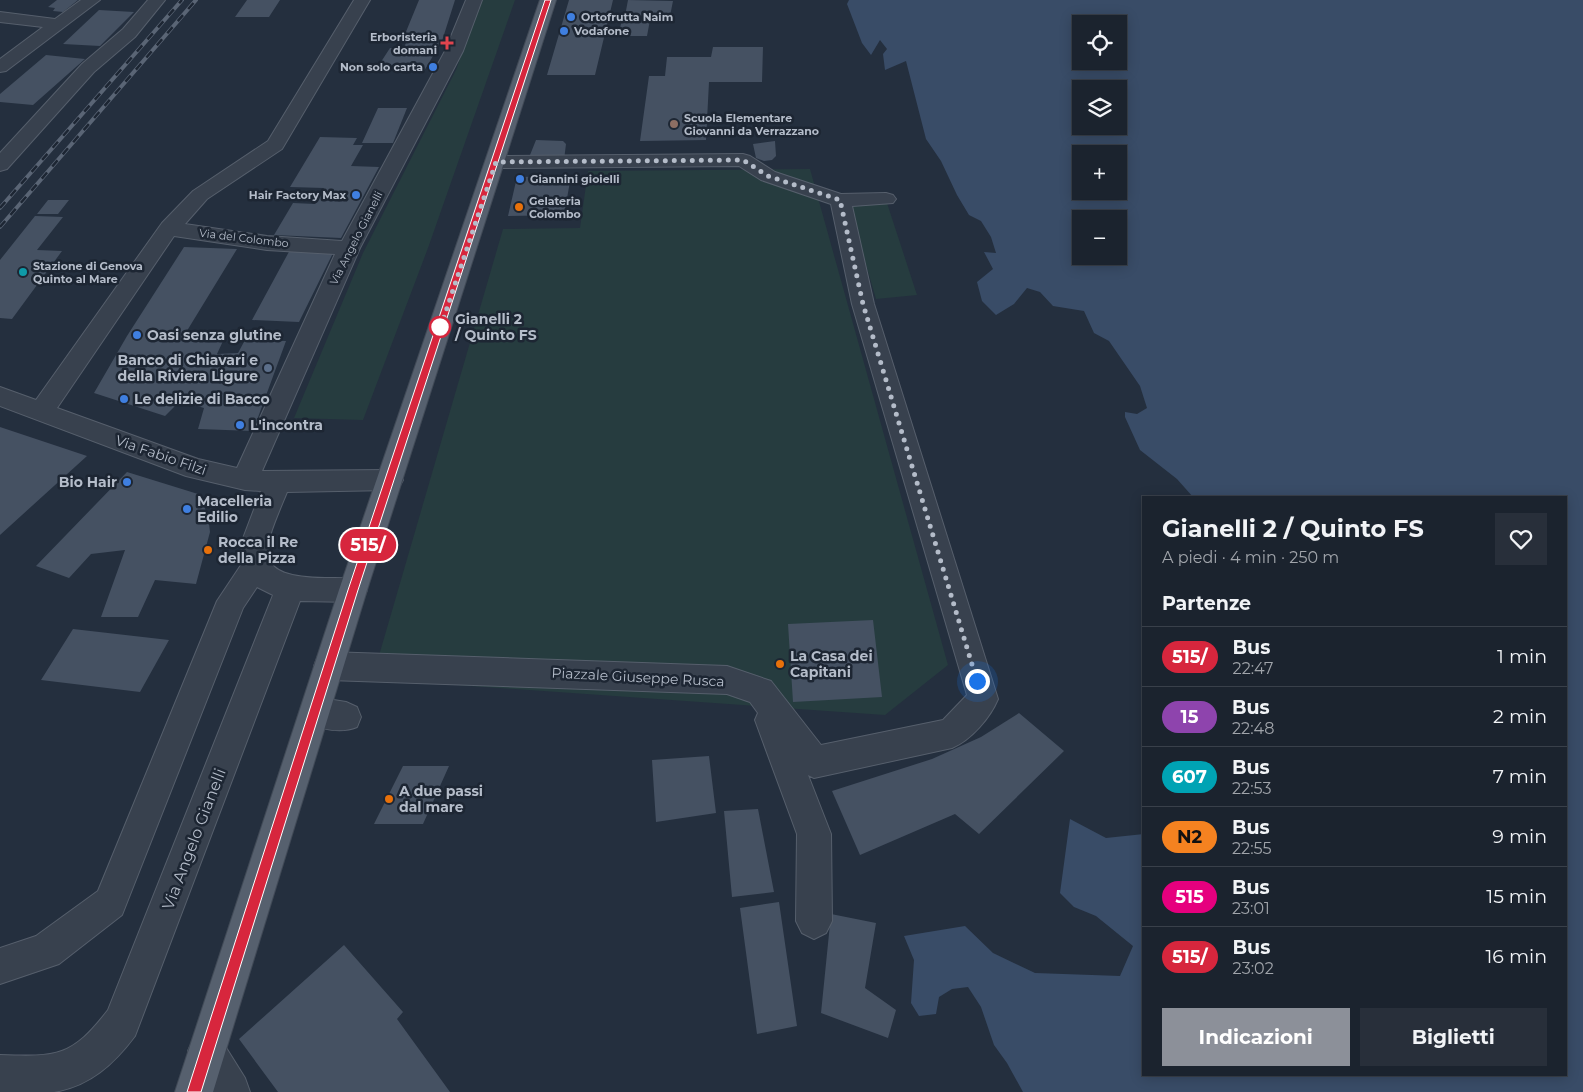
<!DOCTYPE html>
<html lang="it">
<meta charset="utf-8">
<style>
body{margin:0;font-family:Montserrat,sans-serif;background:#282f3a;color:#f1f3f6;height:100vh;display:flex;flex-direction:column;font-size:19px;white-space:nowrap}
*{box-sizing:border-box;margin:0}
p{font-size:16px;color:#a0a4aa}
.icon{flex:none;width:28px;height:28px;fill:none;stroke:currentColor;stroke-width:2;stroke-linecap:round;stroke-linejoin:round}
.map{position:relative;flex:1;overflow:hidden}
.panel{position:absolute;left:1142px;top:496px;width:425px;height:580px;display:flex;flex-direction:column;background:#1b232e;border-radius:0px;box-shadow:0 2px 12px #0003,0 0 0 1px #39404a}
.panel>*{flex:none}
.badge{padding:0 10px;border-radius:16px;font-size:18px;line-height:32px}
.tools{position:absolute;left:1072px;top:15px;display:grid;gap:10px}
.tools a{display:grid;place-items:center;width:55px;height:55px;border-radius:0px;background:#1b232e;box-shadow:0 2px 12px #0003,0 0 0 1px #39404a;font-size:25px}
.you{position:absolute;width:25px;height:25px;margin:-12px;border:4px solid #fff;border-radius:50%;background:#1a73e8;box-shadow:0 0 0 8px #1a73e833}
.map>.badge{position:absolute;translate:-50% -50%;box-shadow:0 0 0 2px #fff}
h2{padding:0 20px;font-size:19px;line-height:45px}
.round{display:grid;place-items:center;flex:none;width:52px;height:52px;border-radius:0px;background:#282f3a}
.summary{display:flex;align-items:center;justify-content:space-between;height:85px;padding:0 20px}
h1{font-size:24px;font-weight:700;line-height:38px}
.cta{display:flex;gap:10px;margin-top:auto;padding:10px 20px}
.cta a{flex:1;height:58px;border-radius:0px;background:#8c9099;color:#fff;font-size:20px;font-weight:700;line-height:58px;text-align:center}
.cta a+a{background:#282f3a;color:#f1f3f6}
ul{padding:0;list-style:none}
li{display:flex;align-items:center;gap:15px;height:60px;padding:0 20px;border-top:1px solid #39404a}
li div{flex:1}
li b{display:block;font-size:19px}
li em{font-style:normal}
li .badge{min-width:55px;font-weight:700;text-align:center}
.map>svg:first-child{display:block}
</style>
<div class="map">
<svg width="1583" height="1092" viewBox="0 0 1583 1092">
<rect width="100%" height="100%" fill="#242f3e"/>
<path fill="#263c3f" d="M481,0H515L428,248L363,420L294,418L363,253L456,70Z
M810,169L948,665L885,715L414,682L378,659L503,229L580,228L588,171Z
M887,203L917,295L876,299L849,206Z"/>
<path fill="#394c67" fill-rule="evenodd" d="M849,0H1583V1092H1023L1007,1063L994,1045L981,1007L968,987L952,989L939,997L936,1014L919,1016L911,1003L914,960L904,936L965,926L993,953L1035,973L1120,976L1133,946L1096,916L1074,907L1060,893L1070,819L1106,838L1144,834V1075H1566V498L1193,497L1177,479L1140,450L1125,417V412L1137,414L1147,408L1140,386L1109,341L1094,333L1084,311L1053,306L1040,292L1027,288L1014,304L996,315L982,301L977,282L993,269L984,252L996,253L991,237L981,221L969,215L957,195L941,161L926,139L906,61L885,70L883,54L887,49L880,40L871,55L862,43L847,4ZM1081,24H1119V61H1081ZM1081,89H1119V126H1081ZM1081,154H1119V191H1081ZM1081,219H1119V256H1081Z"/>
<path fill="#455162" d="M57,0H78L63,12L53,11L55,8L48,7Z
M247,0H280L269,17H235Z
M419,0H455L442,41L424,71L377,68L390,48L403,49L408,39H403Z
M569,0H613L595,75H547Z
M628,0L673,1L670,16H625Z
M99,10L134,12L100,46L63,44Z
M622,20H650L647,36H618Z
M713,47H763L762,82H709L706,140L640,141L649,76H665L667,57H711Z
M46,55L85,59L33,105L0,102V94Z
M378,108H407L393,143H362Z
M320,137L357,138L353,145H363L351,166L379,167L341,238L274,235L293,203L315,204L324,188L290,187Z
M536,140L563,141L566,144L564,160H528Z
M775,141L776,156L772,160L764,161L756,158L753,144Z
M571,176L564,215L508,216L517,177Z
M48,200H69L58,214H37Z
M35,216L63,217L37,250L62,251L12,319L0,318V260Z
M184,247L237,249L182,339L223,341L217,354L238,353L245,340L286,341L253,431L198,429L204,408L180,401L165,416L94,393L127,336Z
M291,248L335,249L299,322L252,320Z
M0,427L87,456L0,535Z
M127,472L198,494L208,515L210,532L196,584L155,580L138,617H101L125,550L91,554L69,578L36,566Z
M873,620L882,697L793,702L788,624Z
M73,629L169,640L140,692L41,680Z
M1019,713L1064,751L979,834L955,814L860,855L832,791L932,759L981,737Z
M709,756L716,813L656,822L652,760Z
M403,766H449L423,824H374Z
M758,809L774,892L732,897L724,811Z
M779,902L797,1026L757,1034L740,908Z
M831,914L876,923L865,988L896,1010L888,1038L821,1013Z
M344,945L403,1012L397,1019L450,1092H278L239,1039Z"/>
<g fill="none" stroke-linecap="round" stroke-linejoin="round">
<defs>
<path id="minor" d="M81,0H100L6,71L0,72V59L43,27L0,22V12L55,19Z
M148,0H165L135,37L94,72L7,169L0,171V153L82,64L123,29Z
M354,0H370L282,149L207,199L185,224L267,236L342,241L445,51L466,0H482L463,51L360,248L262,471L390,470L399,473L403,480L399,487L390,490L287,492C264,548 247,577 325,578C339,578 350,577 363,581L367,590L363,599L353,602L300,601L135,1036C114,1064 90,1086 54,1092C37,1092 17,1092 0,1092V1055C57,1057 72,1057 108,1010L273,595L257,587L243,608L122,915L59,964L0,984V948L36,936L98,891L217,601L241,565L242,541L261,491L245,490L186,476L0,406V387L36,400L162,223L193,191L268,141ZM174,236L267,250L335,254L237,468L198,459L57,408Z
M743,154L750,156L775,172L841,194L886,193L893,195L896,199L893,203L852,206L874,304L998,699C990,718 971,740 952,748L814,778L808,775L831,834L832,921L826,933L814,939L802,933L796,921L797,834L755,720L758,713L750,702L727,694L329,680L318,676L314,666L318,656L329,652L727,666L771,681L821,745L943,720L967,695L852,304L831,204L761,180L739,166L496,168L489,166L486,162L489,158L496,156Z
M315,697L346,702L357,707L361,717L357,727C340,734 321,729 304,722L300,712L304,702Z
M207,1032L220,1038L245,1078L250,1092H209L188,1051L194,1038Z"/>
<path id="major" d="M540,0H556L367,590L213,1092H175L339,590Z"/>
</defs>
<use href="#minor" stroke="#565f6c" stroke-width="2"/>
<use href="#major" stroke="#414a57" stroke-width="2"/>
<use href="#minor" fill="#38414e" fill-rule="evenodd"/>
<use href="#major" fill="#56606e" fill-rule="evenodd"/>
<defs>
<path id="rail" d="M0,208L182,0
M0,227L196,0"/>
</defs>
<use href="#rail" stroke="#5a6575" stroke-width="4"/>
<use href="#rail" stroke="#1d2633" stroke-width="2.5" stroke-dasharray="8" stroke-linecap="butt"/>
</g>
<path fill="#d7263d" stroke="#fff" d="M545,0H551L358,590L201,1092H187L348,590Z"/>
<g fill="none" stroke-linecap="round" stroke-linejoin="round">
<path stroke="#b4bcc9" stroke-width="5" stroke-dasharray="0 9" d="M440,327L438,335L496,162L743,160L768,176L840,200L863,304L977,681"/>
</g>
<g fill="#3f7fe0" stroke="#1d2633" stroke-width="2">
<circle cx="571" cy="17" r="5"/>
<circle cx="564" cy="31" r="5"/>
<circle cx="433" cy="67" r="5"/>
<circle cx="520" cy="179" r="5"/>
<circle cx="356" cy="195" r="5"/>
<circle cx="137" cy="335" r="5"/>
<circle cx="124" cy="399" r="5"/>
<circle cx="240" cy="425" r="5"/>
<circle cx="127" cy="482" r="5"/>
<circle cx="187" cy="509" r="5"/>
</g>
<path fill="#e0444e" stroke="#1d2633" stroke-width="2" d="M444.5 35.5h5v5h5v5h-5v5h-5v-5h-5v-5h5z"/>
<circle fill="#8d6e63" stroke="#1d2633" stroke-width="2" cx="674" cy="124" r="5"/>
<g fill="#e8710a" stroke="#1d2633" stroke-width="2">
<circle cx="519" cy="207" r="5"/>
<circle cx="208" cy="550" r="5"/>
<circle cx="780" cy="664" r="5"/>
<circle cx="389" cy="799" r="5"/>
</g>
<circle fill="#0f9aa8" stroke="#1d2633" stroke-width="2" cx="23" cy="272" r="5"/>
<circle fill="#fff" stroke="#d7263d" stroke-width="2.5" cx="440" cy="327" r="10"/>
<circle fill="#5c6f8a" stroke="#1d2633" stroke-width="2" cx="268" cy="368" r="5"/>
<g text-anchor="middle" dominant-baseline="central" stroke-width="5" stroke-linejoin="round" paint-order="stroke">
<g font-size="11" font-weight="bold" fill="#b4bcc9" stroke="#1d2633" text-anchor="start">
<text x="581" y="17">Ortofrutta Naim</text>
<text x="574" y="31">Vodafone</text>
<text x="437" y="37" text-anchor="end">Erboristeria<tspan x="437" dy="13">domani</tspan></text>
<text x="423" y="67" text-anchor="end">Non solo carta</text>
<text x="684" y="118">Scuola Elementare<tspan x="684" dy="13">Giovanni da Verrazzano</tspan></text>
<text x="530" y="179">Giannini gioielli</text>
<text x="346" y="195" text-anchor="end">Hair Factory Max</text>
<text x="529" y="201">Gelateria<tspan x="529" dy="13">Colombo</tspan></text>
<text x="33" y="266">Stazione di Genova<tspan x="33" dy="13">Quinto al Mare</tspan></text>
</g>
<g font-size="11" fill="#b4bcc9" stroke="#1d2633">
<text transform="translate(244 238) rotate(7)">Via del Colombo</text>
<text transform="translate(356 238) rotate(-63)">Via Angelo Gianelli</text>
</g>
<g font-size="14" font-weight="bold" fill="#b4bcc9" stroke="#1d2633" text-anchor="start">
<text x="455" y="319">Gianelli 2<tspan x="455" dy="16">/ Quinto FS</tspan></text>
</g>
<g font-size="14" font-weight="bold" fill="#b4bcc9" stroke="#1d2633" text-anchor="start">
<text x="147" y="335">Oasi senza glutine</text>
<text x="258" y="360" text-anchor="end">Banco di Chiavari e<tspan x="258" dy="16">della Riviera Ligure</tspan></text>
<text x="134" y="399">Le delizie di Bacco</text>
<text x="250" y="425">L'incontra</text>
<text x="117" y="482" text-anchor="end">Bio Hair</text>
<text x="197" y="501">Macelleria<tspan x="197" dy="16">Edilio</tspan></text>
<text x="218" y="542">Rocca il Re<tspan x="218" dy="16">della Pizza</tspan></text>
<text x="790" y="656">La Casa dei<tspan x="790" dy="16">Capitani</tspan></text>
<text x="399" y="791">A due passi<tspan x="399" dy="16">dal mare</tspan></text>
</g>
<g font-size="14" fill="#b4bcc9" stroke="#1d2633">
<text transform="translate(161 455) rotate(19)">Via Fabio Filzi</text>
<text transform="translate(638 677) rotate(3)">Piazzale Giuseppe Rusca</text>
</g>
<g font-size="16" fill="#b4bcc9" stroke="#1d2633">
<text transform="translate(194 839) rotate(-69)">Via Angelo Gianelli</text>
</g>
</g>
</svg>
<div class="tools">
<a><svg class="icon" aria-label="locate" viewBox="0 0 24 24"><circle cx="12" cy="12" r="6"/><path d="M12 2v4M12 18v4M2 12h4M18 12h4"/></svg></a>
<a><svg class="icon" aria-label="layers" viewBox="0 0 24 24"><path d="M12 4l9 5-9 5-9-5zM3 14l9 5 9-5"/></svg></a>
<a>+</a>
<a>−</a>
</div>
<div class="you" style="left:977px;top:681px"></div>
<b class="badge" style="left:368px;top:545px;background:#d7263d;color:#fff">515/</b>
<section class="panel">
<div class="summary"><div><h1>Gianelli 2 / Quinto FS</h1><p>A piedi · 4 min · 250 m</p></div><a class="round"><svg class="icon" aria-label="heart" viewBox="0 0 24 24"><path d="M12 20l-8-8c-3-5 5-10 8-4 3-6 11-1 8 4z"/></svg></a></div>
<h2>Partenze</h2>
<ul>
<li><span class="badge" style="background:#d7263d;color:#fff">515/</span><div><b>Bus</b><p>22:47</p></div><em>1 min</em></li>
<li><span class="badge" style="background:#8e44ad;color:#fff">15</span><div><b>Bus</b><p>22:48</p></div><em>2 min</em></li>
<li><span class="badge" style="background:#00a3b4;color:#fff">607</span><div><b>Bus</b><p>22:53</p></div><em>7 min</em></li>
<li><span class="badge" style="background:#f58220;color:#111">N2</span><div><b>Bus</b><p>22:55</p></div><em>9 min</em></li>
<li><span class="badge" style="background:#e6007e;color:#fff">515</span><div><b>Bus</b><p>23:01</p></div><em>15 min</em></li>
<li><span class="badge" style="background:#d7263d;color:#fff">515/</span><div><b>Bus</b><p>23:02</p></div><em>16 min</em></li>
</ul>
<div class="cta"><a>Indicazioni</a><a>Biglietti</a></div>
</section>
</div>
